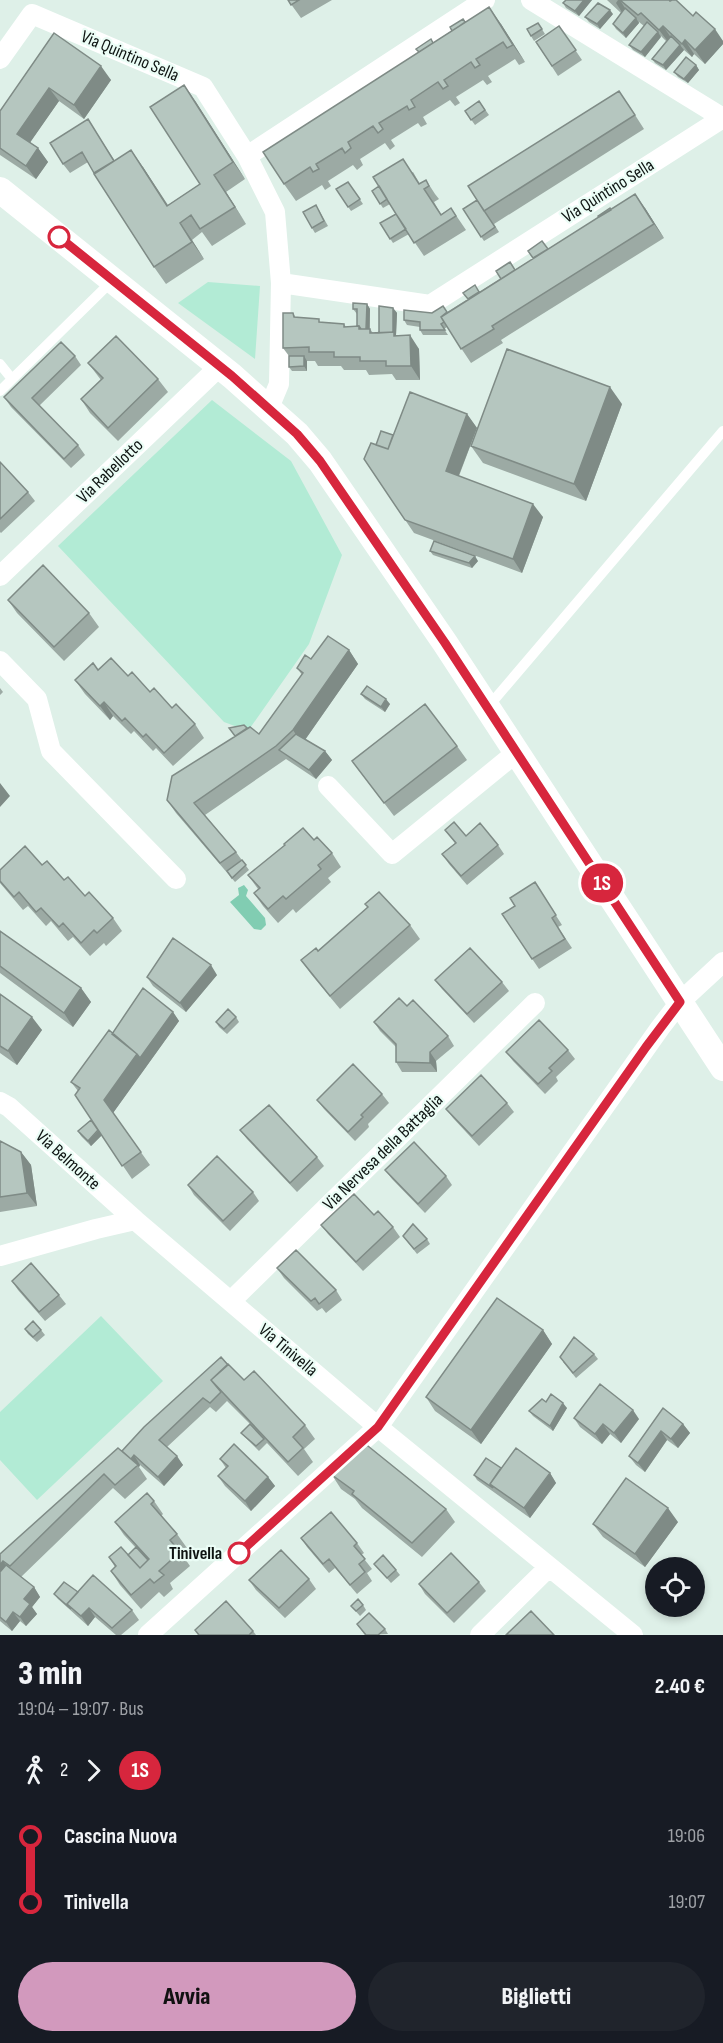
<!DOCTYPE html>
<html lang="it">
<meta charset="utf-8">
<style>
body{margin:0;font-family:"Sofia Sans Condensed",sans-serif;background:#20242c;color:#f1f3f6;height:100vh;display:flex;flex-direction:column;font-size:22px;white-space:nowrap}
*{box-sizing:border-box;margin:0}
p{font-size:20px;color:#9ea1a6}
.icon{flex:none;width:33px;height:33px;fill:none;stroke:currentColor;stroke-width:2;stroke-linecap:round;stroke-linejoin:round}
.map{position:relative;height:1635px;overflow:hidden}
.drawer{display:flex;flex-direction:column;background:#171b24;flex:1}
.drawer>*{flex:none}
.badge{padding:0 12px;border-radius:20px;font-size:21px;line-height:39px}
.fabs{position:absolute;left:645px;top:1557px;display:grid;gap:12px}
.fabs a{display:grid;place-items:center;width:60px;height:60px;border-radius:50%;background:#171b24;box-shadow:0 3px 9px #0003;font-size:30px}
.map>.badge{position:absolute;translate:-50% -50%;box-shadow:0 0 0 3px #fff}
.legs{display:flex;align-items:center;gap:9px;height:66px;padding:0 18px;font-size:20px}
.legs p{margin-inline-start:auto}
.summary{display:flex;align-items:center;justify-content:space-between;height:102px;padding:0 18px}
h1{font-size:33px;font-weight:800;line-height:45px}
.action{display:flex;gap:12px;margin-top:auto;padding:12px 18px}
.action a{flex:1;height:69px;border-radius:36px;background:#d299bd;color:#111;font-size:24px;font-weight:800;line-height:69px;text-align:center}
.action a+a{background:#20242c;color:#f1f3f6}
ul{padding:0 18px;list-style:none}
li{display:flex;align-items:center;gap:21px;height:66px;font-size:22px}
li i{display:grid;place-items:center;width:9px;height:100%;margin:0 8px;background:currentColor}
li i::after{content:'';width:15px;height:15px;margin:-8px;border:4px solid;border-radius:50%;background:#171b24}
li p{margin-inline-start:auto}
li:first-child i{background:linear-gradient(#0000 50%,currentColor 0)}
li:last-child i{background:linear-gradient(currentColor 50%,#0000 0)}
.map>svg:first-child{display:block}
</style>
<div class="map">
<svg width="723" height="1635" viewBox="0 0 723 1635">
<rect width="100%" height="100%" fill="#def0e8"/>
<path fill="#b2ebd5" d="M208,282L260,286L255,359L178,303Z
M212,400L291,461L342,555L309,644L248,731L224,722L58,546Z
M101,1316L163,1381L37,1500L0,1460V1412Z"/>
<path fill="#81cdb2" d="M244,885L248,890L246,896L265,918L266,925L261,930L254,929L230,902L239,895L238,888Z"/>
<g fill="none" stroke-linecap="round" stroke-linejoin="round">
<path stroke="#fff" stroke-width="10" d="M0,364L12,379
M0,391L113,280
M488,707L723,431"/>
<path stroke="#fff" stroke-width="20" d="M0,59L32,14L203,87L247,156L275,212L281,283L279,384L269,408
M247,156L485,0
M281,283L430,305L723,118L531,0
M0,576L220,366
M0,661L37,699L51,751L176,879
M328,786L392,854L517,752
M0,1102L9,1107L135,1220
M0,1256L96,1229L135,1220L378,1427L633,1635
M231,1301L535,1003
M148,1635L378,1427L660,1028L680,1002L723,962
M480,1635L549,1567"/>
<path stroke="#fff" stroke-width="26" d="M0,190L232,376L297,434L320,461L445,643L723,1068"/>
</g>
<path fill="#9caaa4" d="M288,0H332L301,18Z
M592,0L579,16L566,8L563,3Z
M607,0H669L693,16L723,41V44L705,64L694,54L692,57L684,50L666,70L655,63L652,59L666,41L661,36L645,57L633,50L629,45L644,26L639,22V23L626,38L616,29L613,24L621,13Z
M613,14L600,29L589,22L585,17Z
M465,22L501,24L525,62L519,65L515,59L488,76L492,82L487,85L483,80L456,97L460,103L455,106L450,100L423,117L427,124L421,127L418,123L391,140L395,146L390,150L385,143L360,159L363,165L357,170L353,165L328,181L331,186L325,190L322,185L296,201L284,184L433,43Z
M538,23L545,34L534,41L531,36Z
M559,26L582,60L558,76L536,42Z
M54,33L111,80L84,119L59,101L30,142L38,148L48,162L36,179L0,155V111Z
M696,65L699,70L688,83L678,77L674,72Z
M184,85L245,179L226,192L246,224L212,246L202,232L192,240L204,259L166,284L154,267L88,162L70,173L63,164L94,129L115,161L143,167L168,205L200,184Z
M479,101L489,115L475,125L465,111Z
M628,104L644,129L494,224L499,232L484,241L463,209Z
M413,172L420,184L426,180L435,194L439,199L434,202L441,214L451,208L466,230L424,256L409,234L393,243L380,223L396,214L390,204L383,208L372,191Z
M348,182L363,204L351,211L336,189Z
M645,208L664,238L501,340L503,343L471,363L447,327L444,329L448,335H423L420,330V327L407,325L404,320L432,313L447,312L611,210Z
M319,210L328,226L315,233L312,228Z
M367,304L370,309V329L373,333H379L393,308L397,313L396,335L419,349L420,380H396L392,374L369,375L366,370H344L341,366H318L315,361H307V371H292L289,367V356L283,348L293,313L296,318L321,322L344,324L346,327L357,326V314L353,309Z
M75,356L81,365L39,406L78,445L85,455L71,468L11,407L4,397Z
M88,363L158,379L168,392L118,441L90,413L81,399L101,380Z
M622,404L586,501L483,463L471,446Z
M467,414L477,428L459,476L543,517L522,573L414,533L364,459L376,445L393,435Z
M0,462L28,492L35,501L1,533L0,532Z
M430,551L478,561L472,568L433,555Z
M8,600L89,613L99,627L64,661L17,613Z
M349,650L358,664L305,740L325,751L332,760L316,779L286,759L205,815L236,852L249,870L235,882L176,813L167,800L247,728L259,734L302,675L297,668L311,659Z
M98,670L128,676L195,724L204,738L173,766L156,748L153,751L134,731L131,734L113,716L110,720L85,694L75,680Z
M0,688L3,692L0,695Z
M361,694L390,704L385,712L365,699Z
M457,746L467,760L394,816L352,761Z
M445,830L498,845L504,854L467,885L449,864L442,854L455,843Z
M314,840L332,853L341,867L328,878L331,882L296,913L293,909L278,923L263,906L254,893L258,889L248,875Z
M42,865L85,896L113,918L122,931L106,946L104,943L90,956L73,937L68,941L51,921L46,926L28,906L23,910L0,883V870Z
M541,892L562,925L558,927L572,948L539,969L502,914Z
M368,907L410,925L420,939L340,1009L311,974L301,960L318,951Z
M0,931L81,988L91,1002L73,1027L0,973Z
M217,975L186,1012L153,986L147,977Z
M435,980L502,982L509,991L474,1023L442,989Z
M0,994L42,1030L17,1065L0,1053Z
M407,1006L448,1036L454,1046L436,1061L437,1072H402L396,1062V1047L380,1031L374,1022Z
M173,1012L179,1021L113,1113L150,1165L132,1179L102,1135L91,1146L81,1136L78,1131L91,1120L78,1091L71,1082L112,1034Z
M236,1017L239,1022L227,1034L219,1027L216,1022Z
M568,1050L575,1059L556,1077L558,1081L545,1094L513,1061L506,1052Z
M382,1094L389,1103L368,1124L369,1127L355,1141L324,1109L317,1100Z
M507,1103L514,1112L479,1146L453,1118L446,1109Z
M240,1130L317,1157L324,1166L297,1192L247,1139Z
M0,1141L21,1152L31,1165L37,1206L0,1212Z
M385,1170L446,1176L452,1185L425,1213L392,1179Z
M188,1185L253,1192L259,1201L230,1231L194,1195Z
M374,1215L393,1227L400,1237L363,1271L328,1234L321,1225Z
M403,1236L427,1239L430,1244L417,1254Z
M277,1268L336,1290L342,1300L326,1313L322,1308L317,1311L284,1278Z
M12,1281L59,1295L66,1304L45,1321L18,1290Z
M25,1329L41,1330L45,1335L37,1342L28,1334Z
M543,1330L552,1344L481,1444L435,1411L426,1397Z
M594,1354L598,1359L576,1378L563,1362Z
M221,1357L244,1380L305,1425L315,1439L304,1449L313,1462L298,1476L267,1443L259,1451L241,1433L250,1424L227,1401L216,1412L210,1407L167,1447L183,1465L164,1486L140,1465L139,1467L147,1479L125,1499L113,1488L21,1577L34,1587L40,1597L32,1607L37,1614L26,1626L20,1621L12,1631L0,1621V1554L122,1451Z
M546,1402L567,1408L553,1431L533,1416L529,1411Z
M663,1408L683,1424L690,1433L678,1448L667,1440L645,1472L636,1465L629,1456Z
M574,1418L639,1419L621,1443L610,1434L602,1444L580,1427Z
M220,1459L268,1477L275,1486L251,1511L225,1486L218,1476L226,1468Z
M501,1468L550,1473L556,1483L530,1518L477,1480L474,1475Z
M332,1475L446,1509L455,1522L422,1557L362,1508L355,1499L341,1489Z
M154,1501L163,1514L161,1516L177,1534L187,1548L181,1553L190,1566L170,1583L173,1589L164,1597L159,1592L141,1609L120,1585L111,1571L115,1567L109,1557L128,1555L136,1548L124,1535L115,1522Z
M678,1522L645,1567L603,1537L593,1524Z
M301,1538L357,1543L364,1553L361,1555L372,1569L367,1573L372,1581L357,1594L335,1568L329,1573L307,1547Z
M374,1564L396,1570L400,1575L391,1583Z
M309,1579L316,1589L285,1618L256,1590L249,1580Z
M479,1582L486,1591L454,1623L425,1594L419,1584Z
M78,1592L132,1610L139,1620L121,1635H116L95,1617L88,1626L58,1599L54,1594Z
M363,1605L366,1610L360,1616L351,1606Z
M357,1624L385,1629L388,1634L365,1635Z
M195,1630L253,1631L256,1635H198Z"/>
<path fill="#7f8b86" d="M584,0H592L579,16L575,11Z
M618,0H620L628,13L625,17L616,3Z
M489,7L501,24L525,62L513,45Z
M610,10L613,14L600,29L597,24Z
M636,18L639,23L626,38L623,33Z
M663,26L672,39L669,43L659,30Z
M715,29L723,41V44L705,64L695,50Z
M658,32L661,37L645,57L641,52Z
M685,40L694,54L692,57L682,44Z
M680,45L684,50L666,70L663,65Z
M696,65L699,70L688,83L684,79Z
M101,66L111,80L84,119L74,105Z
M184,85L196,102L245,179L233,162Z
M49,88L59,101L27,147L17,134Z
M38,148L48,162L36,179L26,166Z
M131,150L143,167L179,223L167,206Z
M214,175L226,192L246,224L235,207Z
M635,194L645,208L664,238L654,224Z
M180,223L192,240L204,259L192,242Z
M367,304L370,309L369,340L366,335Z
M393,308L397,313L396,335L404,346L392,341Z
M410,335L419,349L420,380L411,366Z
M304,356L307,361V371L304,366Z
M610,387L622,404L586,501L574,484Z
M467,414L477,428L455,485L446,471Z
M533,504L543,517L522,573L513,559Z
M475,556L478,561L472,568L469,563Z
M349,650L358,664L302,744L293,730Z
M386,699L390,704L385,712L381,707Z
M104,702L113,716L110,720L100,706Z
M325,751L332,760L316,779L309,770Z
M0,783L10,796L0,807Z
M211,965L217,975L186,1012L180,1003Z
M81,988L91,1002L73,1027L64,1013Z
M173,1012L179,1021L113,1113L104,1100L137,1054Z
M32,1017L42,1030L17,1065L8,1051Z
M430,1052L436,1061L437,1072L430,1063Z
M99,1130L102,1135L91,1146L88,1141Z
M21,1152L31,1165L37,1206L27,1193Z
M543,1330L552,1344L481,1444L471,1430Z
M563,1403L567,1408L553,1431L550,1426Z
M633,1410L639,1419L621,1443L614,1433Z
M603,1424L610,1434L602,1444L595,1434Z
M683,1424L690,1433L678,1448L671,1439Z
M661,1431L667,1440L645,1472L638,1463Z
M134,1455L140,1465L139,1467L130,1460Z
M177,1456L183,1465L164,1486L158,1477Z
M550,1473L556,1483L530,1518L524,1508Z
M268,1477L275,1486L251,1511L245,1501Z
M668,1508L678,1522L645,1567L635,1554Z
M3,1561L13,1574L0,1590V1565Z
M34,1587L40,1597L32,1607L37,1614L26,1626L20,1617L24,1599Z
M89,1608L95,1617L88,1626L81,1616Z
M13,1612L20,1621L12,1631L6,1622Z"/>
<path fill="#b5c6bf" stroke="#7f8b86" stroke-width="1.5" d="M288,0H299L291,5Z
M566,0H584L575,11L563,3Z
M620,0H669L670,1L672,0H676L693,16L696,12L715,29L695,50L685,40L682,44L663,26L659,30L641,13L638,15Z
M598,3L610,10L597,24L585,17Z
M489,7L513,45L507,48L503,42L476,59L480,65L475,68L471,62L444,80L448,86L443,89L438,82L411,100L415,107L409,110L407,106L379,123L383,129L378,133L373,126L348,142L351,148L345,153L342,148L316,164L319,169L313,172L310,167L284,184L263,152Z
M625,8L636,18L623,33L613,24Z
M463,19L465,22L452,31L450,27Z
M647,22L658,32L641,52L629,45Z
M538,23L542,29L531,36L527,29Z
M559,26L576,50L552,66L536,42Z
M54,33L101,66L74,105L49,88L17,134L38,148L26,166L0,148V111Z
M671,36L680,45L663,65L652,59Z
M431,39L433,43L419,52L416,49Z
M686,57L696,65L684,79L674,72Z
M184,85L233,162L214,175L235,207L200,229L191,215L180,223L192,242L154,267L94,174L131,150L167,206L200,184L150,107Z
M619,91L635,115L484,211L468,186Z
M479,101L485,110L471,120L465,111Z
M88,119L114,161L94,173L82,152L63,164L50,143Z
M403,159L419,184L426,180L429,186L424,189L441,215L451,208L456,216L414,243L373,177Z
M348,182L360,199L348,207L336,189Z
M379,186L387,199L380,204L372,191Z
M635,194L654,224L492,326L494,329L461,349L441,317Z
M477,200L495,227L481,237L463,209Z
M316,205L324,221L312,228L303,212Z
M610,208L611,210L599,217L598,216Z
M396,214L406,229L390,239L380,223Z
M542,241L548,249L533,258L528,251Z
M510,262L515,270L501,279L496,271Z
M475,285L479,292L468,299L463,293Z
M353,303L367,304L366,329H361L359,326H357V309H353Z
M379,306L393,308V332L379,333Z
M443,306L447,312L441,317L444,322L441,324L445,330H420V322L404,320V310L432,313Z
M283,313H293L294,317L319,319V322L344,324V327L359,326V329H370V333L394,332V336L410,335L411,366H386V361H360V357H334V352H309V347L283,348Z
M116,336L158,379L108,428L81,399L103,378L88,363Z
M61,342L75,356L32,398L78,445L64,459L4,397Z
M507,349L610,387L574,484L471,446Z
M289,356H304V366L289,367Z
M410,392L467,414L446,471L533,504L513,559L405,520L364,459L371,443L388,449Z
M381,431L393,435L388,449L376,445Z
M0,462L28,492L0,519Z
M434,541L475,556L469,563L430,551Z
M43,565L89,613L54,647L8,600Z
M328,636L349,650L293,730L276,746L194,803L236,852L220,863L167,800L172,776L250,727L259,734L303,673L297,668L305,655L311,659Z
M111,658L128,676L132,672L150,692L154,688L172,708L176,704L195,724L164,753L146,734L143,737L125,718L122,721L104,702L100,706L75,680L93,663L98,670Z
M367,686L386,699L381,707L361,694Z
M425,704L457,746L384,803L352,761Z
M244,725L247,728L235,736L229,728Z
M296,734L325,751L309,770L279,750Z
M454,822L466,836L480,823L498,845L461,876L442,854L456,843L445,830Z
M303,828L314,840L317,837L332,853L318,865L321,869L286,899L283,896L268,909L254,893L260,888L248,875L285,845L284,844Z
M25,846L42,865L47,861L64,880L68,877L85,896L89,892L113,918L97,933L94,930L81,943L63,923L59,927L41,908L36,912L19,892L14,897L0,881V870Z
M242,860L246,865L232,878L227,871Z
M535,882L556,915L552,918L565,939L532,959L502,914L515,906L510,898Z
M379,892L410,925L330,996L301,960L316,948L318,951L368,907L365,904Z
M0,931L81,988L64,1013L0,966Z
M173,938L211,965L180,1003L147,977Z
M470,948L502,982L467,1014L435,980Z
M143,988L173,1012L140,1058L137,1054L112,1034Z
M0,994L32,1017L8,1051L0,1046Z
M399,998L407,1006L413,1000L448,1036L430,1052V1063L396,1062V1044L374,1022Z
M228,1009L236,1017L224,1029L216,1022Z
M539,1020L568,1050L549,1068L552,1071L538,1084L506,1052Z
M109,1030L137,1054L104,1100L141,1152L122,1166L75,1095L80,1088L71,1082Z
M353,1064L382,1094L361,1115L363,1117L348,1132L317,1100Z
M481,1075L507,1103L472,1136L446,1109Z
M269,1105L317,1157L290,1183L240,1130Z
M91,1120L98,1130L88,1141L78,1131Z
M0,1141L21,1152L27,1193L0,1197Z
M414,1142L446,1176L418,1204L385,1170Z
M217,1156L253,1192L223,1221L188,1185Z
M354,1194L374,1215L378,1211L393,1227L356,1262L321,1225Z
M413,1224L427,1239L414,1249L403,1236Z
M296,1250L336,1290L319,1304L315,1298L311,1301L277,1268Z
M31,1263L59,1295L39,1312L12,1281Z
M497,1298L543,1330L471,1430L426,1397Z
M33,1321L41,1330L33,1337L25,1329Z
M574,1337L594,1354L573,1373L560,1357Z
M221,1357L228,1365L211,1380L221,1392L210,1403L203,1398L159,1440L177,1456L158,1477L134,1455L131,1459L122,1451L144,1427Z
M228,1364L244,1380L254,1371L305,1425L293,1437L303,1448L288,1462L211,1380Z
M600,1384L633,1410L614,1433L603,1424L595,1434L574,1418Z
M551,1394L563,1403L550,1426L529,1411L542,1399L546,1402Z
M663,1408L683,1424L671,1439L661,1431L638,1463L629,1456Z
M250,1424L264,1439L256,1446L241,1433Z
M363,1442L446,1509L412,1543L352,1494L354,1491L332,1475Z
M234,1444L268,1477L245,1501L218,1476L228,1466L220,1459Z
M118,1448L138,1465L115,1485L104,1474L10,1566L3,1561L0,1565V1554Z
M516,1448L550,1473L524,1508L490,1484Z
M486,1458L501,1468L490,1484L493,1488L474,1475Z
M626,1478L668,1508L635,1554L593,1524Z
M147,1493L154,1501L151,1504L177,1534L170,1540L180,1552L159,1571L164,1575L154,1583L150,1579L131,1595L111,1571L116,1566L109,1557L121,1547L140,1568L149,1559L115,1522Z
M331,1512L357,1543L354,1546L365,1559L359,1564L365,1572L350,1585L329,1559L323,1564L301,1538Z
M136,1547L148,1560L140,1568L128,1555Z
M281,1550L309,1579L279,1608L249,1580Z
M451,1553L479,1582L447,1613L419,1584Z
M383,1555L396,1570L387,1578L374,1564Z
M6,1565L34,1587L24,1599L30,1604L20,1617L13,1612L6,1622L0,1617V1572Z
M93,1575L132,1610L112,1628L89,1608L81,1616L67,1604Z
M64,1582L78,1592L67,1604L71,1609L54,1594Z
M358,1599L363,1605L356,1611L351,1606Z
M226,1601L253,1631L249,1635H199L195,1630Z
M531,1611L554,1635H506Z
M369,1613L385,1629L378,1635H366L357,1624Z"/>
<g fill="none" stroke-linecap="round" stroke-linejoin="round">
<defs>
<path id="line-1" d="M59,237L232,376L297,434L320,461L445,643L680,1002L646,1047L378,1427L239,1553"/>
</defs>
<use href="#line-1" stroke="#fff" stroke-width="14"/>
<use href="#line-1" stroke="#d7263d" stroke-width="9"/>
</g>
<g fill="#fff" stroke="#d7263d" stroke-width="3">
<circle cx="59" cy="237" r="10"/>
<circle cx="239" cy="1553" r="10"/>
</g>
<g text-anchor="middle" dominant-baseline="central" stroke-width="4.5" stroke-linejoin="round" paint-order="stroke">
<g font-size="18" fill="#0e1412" stroke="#ebfdf6">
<text transform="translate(130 56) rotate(23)">Via Quintino Sella</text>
<text transform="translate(608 191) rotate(-32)">Via Quintino Sella</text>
<text transform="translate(110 471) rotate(-44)">Via Rabellotto</text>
<text transform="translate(383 1152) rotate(-44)">Via Nervesa della Battaglia</text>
<text transform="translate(68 1160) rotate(42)">Via Belmonte</text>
<text transform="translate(288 1350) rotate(40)">Via Tinivella</text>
</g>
<g font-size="18" font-weight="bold" fill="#0e1412" stroke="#ebfdf6" text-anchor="end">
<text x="222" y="1553">Tinivella</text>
</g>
</g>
</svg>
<div class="fabs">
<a><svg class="icon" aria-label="locate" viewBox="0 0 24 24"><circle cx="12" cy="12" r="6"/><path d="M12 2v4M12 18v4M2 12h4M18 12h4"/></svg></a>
</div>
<b class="badge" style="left:602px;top:883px;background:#d7263d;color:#fff">1S</b>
</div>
<section class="drawer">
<div class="summary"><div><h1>3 min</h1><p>19:04 – 19:07 · Bus</p></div><b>2.40 €</b></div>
<div class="legs"><svg class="icon" aria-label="walk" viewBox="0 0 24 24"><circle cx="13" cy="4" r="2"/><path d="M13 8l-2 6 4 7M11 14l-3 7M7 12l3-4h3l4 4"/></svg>2<svg class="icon" aria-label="forward" viewBox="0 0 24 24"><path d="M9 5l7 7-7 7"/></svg><b class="badge" style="background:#d7263d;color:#fff">1S</b></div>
<ul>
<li><i style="color:#d7263d"></i><b>Cascina Nuova</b><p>19:06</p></li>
<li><i style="color:#d7263d"></i><b>Tinivella</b><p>19:07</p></li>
</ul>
<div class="action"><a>Avvia</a><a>Biglietti</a></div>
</section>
